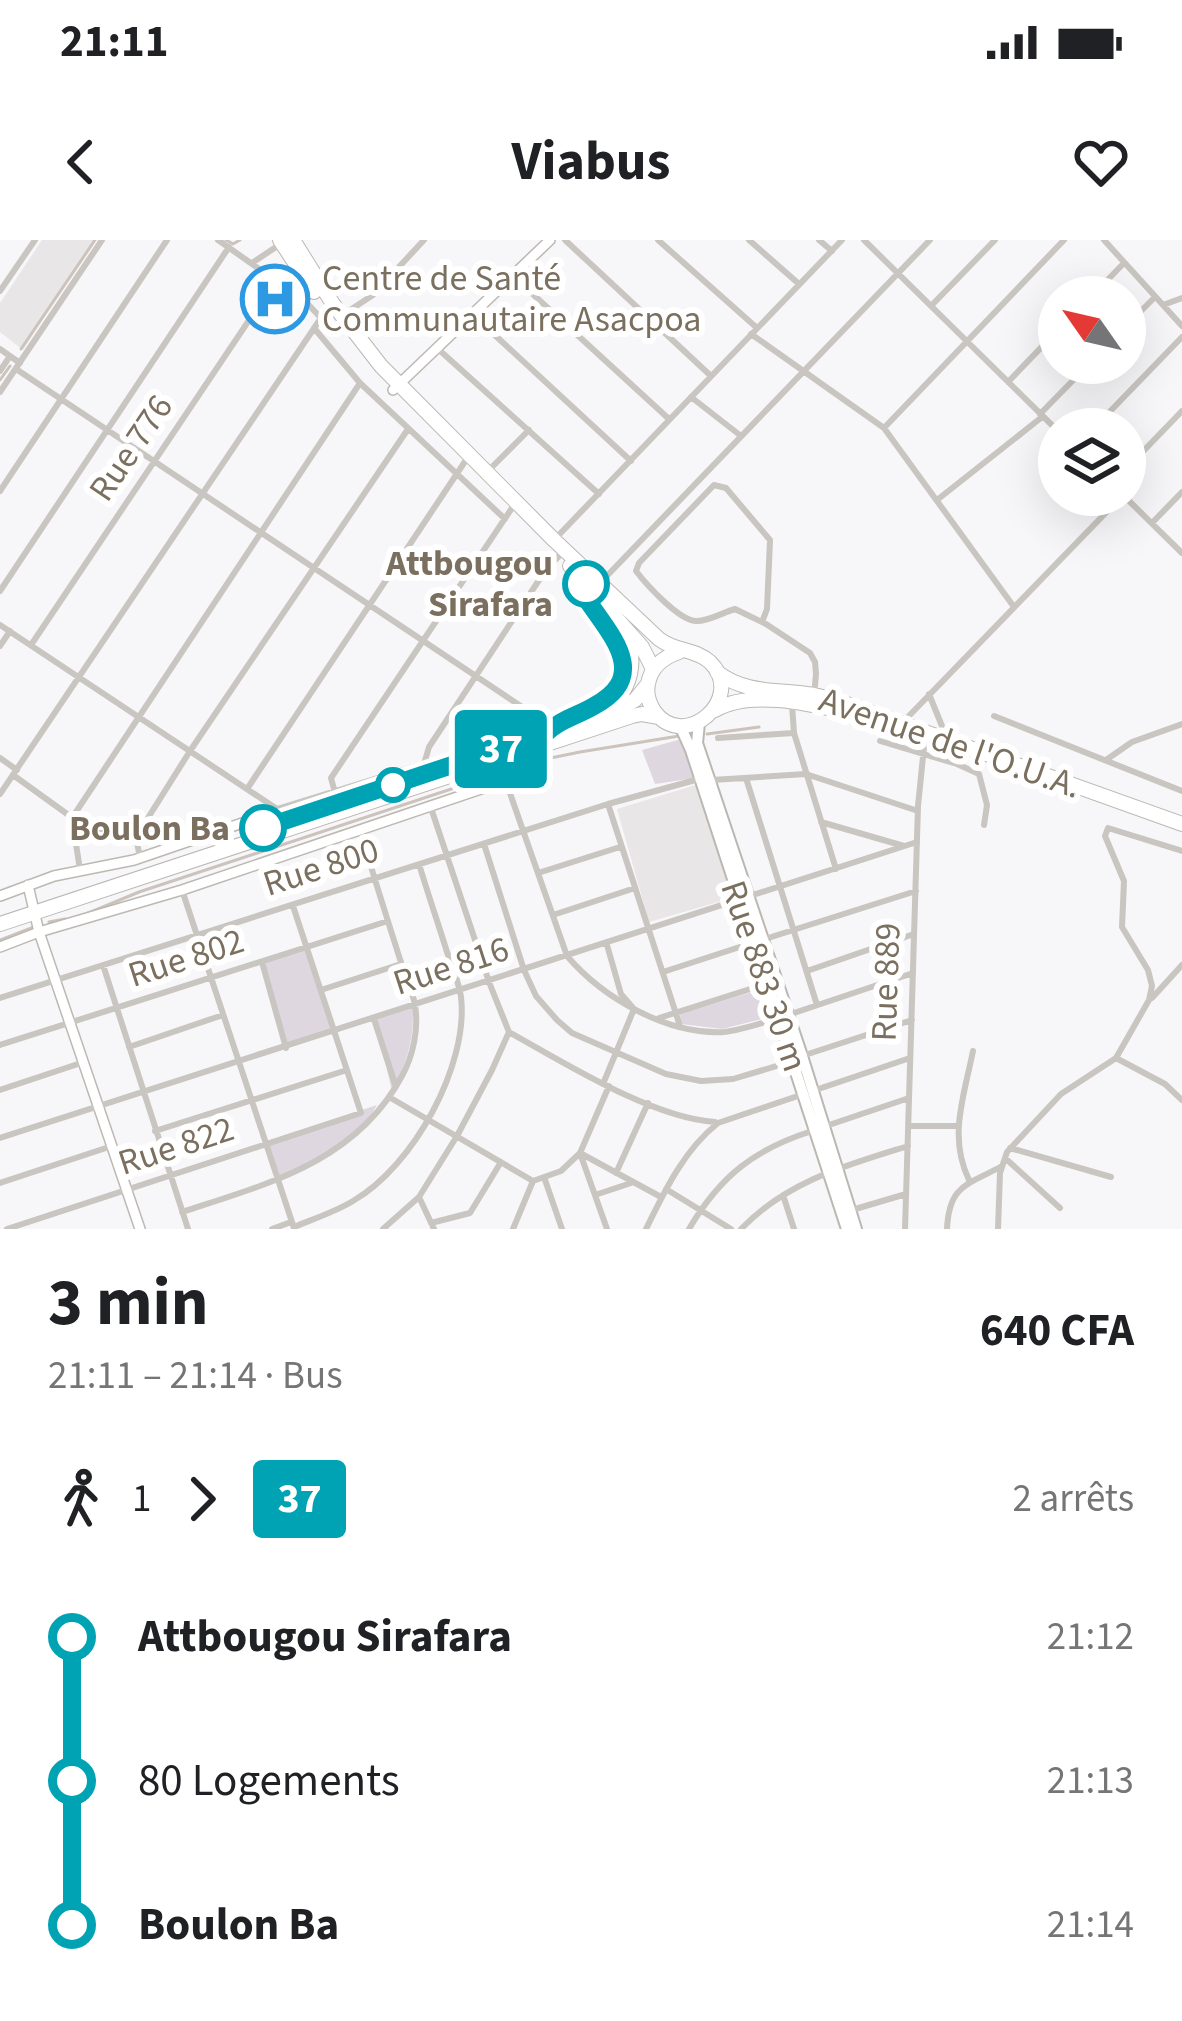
<!DOCTYPE html>
<html lang="fr">
<meta charset="utf-8">
<style>
body{margin:0;font-family:"Source Sans 3",sans-serif;background:#f6f6f6;color:#202124;height:100vh;display:flex;flex-direction:column;font-size:45px;white-space:nowrap}
*{box-sizing:border-box;margin:0}
p{font-size:39px;color:#757577}
.icon{flex:none;width:66px;height:66px;fill:none;stroke:currentColor;stroke-width:2;stroke-linecap:round;stroke-linejoin:round}
.map{position:relative;height:989px;overflow:hidden}
.panel{display:flex;flex-direction:column;background:#fff;flex:1}
.panel>*{flex:none}
.badge{padding:0 24px;border-radius:9px;font-size:42px;line-height:78px}
.needle{width:78px;rotate:304deg}
.fabs{position:absolute;left:1038px;top:36px;display:grid;gap:24px}
.fabs a{display:grid;place-items:center;width:108px;height:108px;border-radius:50%;background:#fff;box-shadow:0 12px 48px #0002;font-size:60px}
.map>.badge{position:absolute;translate:-50% -50%;box-shadow:0 0 0 6px #fff}
.legs{display:flex;align-items:center;gap:18px;height:132px;padding:0 48px;font-size:39px}
.legs p{margin-inline-start:auto}
.summary{display:flex;align-items:center;justify-content:space-between;height:204px;padding:0 48px}
h1{font-size:66px;font-weight:700;line-height:90px}
ul{padding:0 48px;list-style:none}
li{display:flex;align-items:center;gap:42px;height:144px;font-size:45px}
li i{display:grid;place-items:center;width:18px;height:100%;margin:0 15px;background:currentColor}
li i::after{content:'';width:30px;height:30px;margin:-15px;border:9px solid;border-radius:50%;background:#fff}
li p{margin-inline-start:auto}
li:first-child i{background:linear-gradient(#0000 50%,currentColor 0)}
li:last-child i{background:linear-gradient(currentColor 50%,#0000 0)}
.status{display:flex;justify-content:space-between;align-items:center;height:84px;padding:0 60px;background:#fff;direction:ltr}
.status svg{height:33px;fill:currentColor}
header{display:flex;justify-content:space-between;align-items:center;height:156px;padding:0 48px;background:#fff;font-size:54px;font-weight:700}
.map>svg:first-child{display:block}
</style>
<div class="status"><b>21:11</b><svg viewBox="0 0 49 12"><path d="M0 12V9h3v3zM5 12V6h3v6zM10 12V3h3v9zM15 12V0h3v12zM26 1h20v11H26zM47 4h2v5h-2z"/></svg></div>
<header><svg class="icon" aria-label="back" viewBox="0 0 24 24"><path d="M15 5l-7 7 7 7"/></svg>Viabus<svg class="icon" aria-label="heart" viewBox="0 0 24 24"><path d="M12 20l-8-8c-3-5 5-10 8-4 3-6 11-1 8 4z"/></svg></header>
<div class="map">
<svg width="1182" height="989" viewBox="0 0 1182 989">
<rect width="100%" height="100%" fill="#f7f6f9"/>
<path fill="#e8e6e7" d="M42,0H94L23,110L0,92V63Z
M699,544L732,658L649,682L617,569Z"/>
<path fill="#dfd7e0" d="M685,498L695,538L655,544L642,510Z
M305,710L332,789L288,806L264,723Z
M759,750L770,777L722,789L681,784L680,774Z
M413,766C414,800 408,820 392,851L375,779Z
M377,865C357,902 313,920 278,941L267,901Z"/>
<g fill="none" stroke-linecap="round" stroke-linejoin="round">
<path stroke="#ccc3bc" stroke-width="3" d="M226,0L233,4L240,0
M21,109L95,0
M0,140L10,126
M707,494L759,487
M86,674L139,652L536,521L580,512L679,496
M49,682L65,679
M0,700L34,687"/>
<defs>
<path id="secondary" d="M393,150L550,0
M28,645L39,692L140,989
M0,656L54,636L134,620L260,577L282,580
M0,707L39,692L182,650L546,527"/>
<path id="primary" d="M699,483L697,503L802,816L856,989
M677,486L682,490L691,510L847,989"/>
<path id="highway" d="M280,0L314,52
M293,0L333,64L381,126L554,300L659,399C676,412 696,409 710,422C747,458 684,513 654,471C649,463 646,453 648,444C651,426 664,417 679,412
M570,326L642,407L653,429
M717,432C747,455 779,449 814,455C824,457 834,460 844,463L1182,584
M606,470C631,450 638,422 625,394
M715,470C749,450 807,463 844,472
M365,554L614,471L635,460L648,444
M257,590L304,574
M0,684L632,476L642,474L659,477"/>
</defs>
<use href="#secondary" stroke="#bdb9b2" stroke-width="12"/>
<use href="#primary" stroke="#bbb8b1" stroke-width="14"/>
<use href="#highway" stroke="#bcb8b3" stroke-width="16"/>
<path stroke="#c9c5c0" stroke-width="6" d="M218,0L306,62L320,77
M565,0L711,136
M658,0L757,88
M749,0L799,44
M819,0L832,11
M864,0L1059,192
M1104,0L1182,86
M252,23L279,5
M513,36L669,179
M0,51L35,0
M1091,57L1124,23
M1163,65L1182,58
M931,66L995,0
M344,74L373,55L424,0
M472,74L631,221
M1125,87L1155,57
M314,88L360,143L505,279
M751,94L884,188L1014,367
M437,108L599,254
M0,109L20,123
M16,129L549,485
M0,131L10,116
M1008,142L1059,89
M0,152L102,0
M691,157L741,196
M1040,174L1090,123
M884,188L1064,0
M1093,189L1182,97
M1125,230L1182,171
M487,232L529,190
M0,251L167,0
M1123,255L1182,313
M937,260L1042,177
M1152,283L1182,252
M554,300L842,0
M602,341L930,0
M0,351L229,7
M762,382L767,369L770,300L726,248L714,245L639,323L636,331C646,344 680,382 697,381C709,381 724,372 735,369L766,384L810,413L815,422L816,434L814,456
M0,385L277,569
M31,405L276,40
M0,406L10,391
M929,454L946,496
M792,465L794,493L836,629
M994,476L1182,551
M905,480L1123,255
M718,498L794,493
M880,501L957,524L979,534L987,565L984,585
M0,518L17,530
M1106,520L1132,502L1182,484
M424,524L429,507L545,331L560,315
M13,535L81,584L136,597
M746,538L817,765
M505,539L567,716C603,758 667,795 724,792C745,790 767,781 788,775C830,761 871,747 913,733
M712,540L806,534L918,571
M247,549L466,220
M0,554L327,69
M338,564L331,538L512,268
M608,564L680,786
M277,569L556,483C589,469 641,450 617,403C609,385 594,371 583,355L585,347
M821,582L904,606
M484,604L524,730L536,756L557,780L572,793L666,834L701,841L733,839L790,822
M140,618L136,597L190,511L408,189
M80,630L72,578L360,143
M538,633L620,607
M182,650L294,988
M553,675L635,648
M765,699L916,651
M262,722L286,808
M103,725L188,989
M807,731L914,694
M663,732L752,703
M321,750L401,724
M0,758L608,564L699,539
M1152,758L1182,725
M659,778L766,744
M374,779L395,844
M509,792C565,823 652,878 715,882
M0,805L388,681
M129,807L223,775
M802,816L912,780
M1116,818L1165,844L1182,860
M603,844L634,769L621,754L607,705
M0,850L84,822
M389,857L533,941
M909,886H959
M823,887L909,858
M155,891L347,830
M0,898L917,602
M1010,908L1111,937
M580,913L661,957
M580,913L607,989
M1005,918L1060,968
M616,933L648,863
M544,937L562,989
M969,940C948,897 964,856 973,811
M0,943L112,906
M666,949L731,989
M595,955L631,943
M783,955L794,989
M419,957L434,989
M852,970L906,954
M182,972C267,944 356,922 402,836C413,816 419,789 415,765C412,748 403,730 398,713C385,672 372,631 360,590
M431,983L470,973L501,922
M294,987C313,979 335,972 353,961C413,927 469,825 461,757C459,742 452,727 447,712C438,683 428,654 419,624
M7,989L361,873L293,666
M272,989L291,982
M383,989L419,957L457,896L492,830L509,792L489,742L430,565
M513,989L533,941L561,931L580,913L609,846
M646,989C665,950 684,910 718,883L910,818
M689,989C720,936 755,909 812,891
M741,989C787,941 847,925 908,906
M905,989L918,566L925,497
M947,989C949,944 968,945 1002,926
M998,989L1000,933L1007,912L1061,854L1116,818L1149,760L1152,746L1148,730L1122,687L1124,641L1105,596L1108,588L1182,611"/>
<use href="#secondary" stroke="#fff" stroke-width="9"/>
<use href="#primary" stroke="#fff" stroke-width="10"/>
<use href="#highway" stroke="#fff" stroke-width="14"/>
</g>
<g fill="none" stroke-linecap="round" stroke-linejoin="round">
<defs>
<path id="line-1" d="M263,588L545,494C559,480 577,476 594,466C654,434 606,391 584,355L586,344"/>
</defs>
<use href="#line-1" stroke="#fff" stroke-width="27"/>
<use href="#line-1" stroke="#00a3b4" stroke-width="18"/>
</g>
<defs>
<symbol id="hospital-ring" viewBox="-11 -11 22 22"><circle r="9.5" fill="#fff" stroke="#2d99e2" stroke-width="1.5"/><path d="M-5-5h3v3.5h4V-5h3V5h-3V1.5h-4V5h-3Z" fill="#2d99e2"/></symbol>
</defs>
<g fill-rule="evenodd">
<use href="#hospital-ring" x="237" y="21" width="76" height="76"/>
</g>
<g fill="#fff" stroke="#00a3b4" stroke-width="6">
<circle cx="586" cy="344" r="21"/>
<circle cx="393" cy="545" r="15"/>
<circle cx="263" cy="588" r="21"/>
</g>
<g text-anchor="middle" dominant-baseline="central" stroke-width="12" stroke-linejoin="round" paint-order="stroke">
<g font-size="36" fill="#7b705f" stroke="#fff" text-anchor="start">
<text x="322" y="38">Centre de Santé<tspan x="322" dy="41">Communautaire Asacpoa</tspan></text>
</g>
<g font-size="36" fill="#7b705f" stroke="#fff">
<text transform="translate(131 208) rotate(-56)">Rue 776</text>
<text transform="translate(950 503) rotate(19)">Avenue de l'O.U.A.</text>
<text transform="translate(321 627) rotate(-18)">Rue 800</text>
<text transform="translate(186 718) rotate(-18)">Rue 802</text>
<text transform="translate(451 726) rotate(-18)">Rue 816</text>
<text transform="translate(764 736) rotate(71)">Rue 883 30 m</text>
<text transform="translate(886 742) rotate(-88)">Rue 889</text>
<text transform="translate(176 906) rotate(-18)">Rue 822</text>
</g>
<g font-size="36" font-weight="bold" fill="#7b705f" stroke="#fff" text-anchor="end">
<text x="553" y="323">Attbougou<tspan x="553" dy="41">Sirafara</tspan></text>
<text x="230" y="588">Boulon Ba</text>
</g>
</g>
</svg>
<div class="fabs">
<a><svg class="needle" viewBox="-14 -14 28 28"><path d="M0-13l5 13h-10z" fill="#e53935"/><path d="M0 13l5-13h-10z" fill="#757577"/></svg></a>
<a><svg class="icon" aria-label="layers" viewBox="0 0 24 24"><path d="M12 4l9 5-9 5-9-5zM3 14l9 5 9-5"/></svg></a>
</div>
<b class="badge" style="left:501px;top:509px;background:#00a3b4;color:#fff">37</b>
</div>
<section class="panel">
<div class="summary"><div><h1>3 min</h1><p>21:11 – 21:14 · Bus</p></div><b>640 CFA</b></div>
<div class="legs"><svg class="icon" aria-label="walk" viewBox="0 0 24 24"><circle cx="13" cy="4" r="2"/><path d="M13 8l-2 6 4 7M11 14l-3 7M7 12l3-4h3l4 4"/></svg>1<svg class="icon" aria-label="forward" viewBox="0 0 24 24"><path d="M9 5l7 7-7 7"/></svg><b class="badge" style="background:#00a3b4;color:#fff">37</b><p>2 arrêts</p></div>
<ul>
<li><i style="color:#00a3b4"></i><b>Attbougou Sirafara</b><p>21:12</p></li>
<li><i style="color:#00a3b4"></i><span>80 Logements</span><p>21:13</p></li>
<li><i style="color:#00a3b4"></i><b>Boulon Ba</b><p>21:14</p></li>
</ul>
</section>
